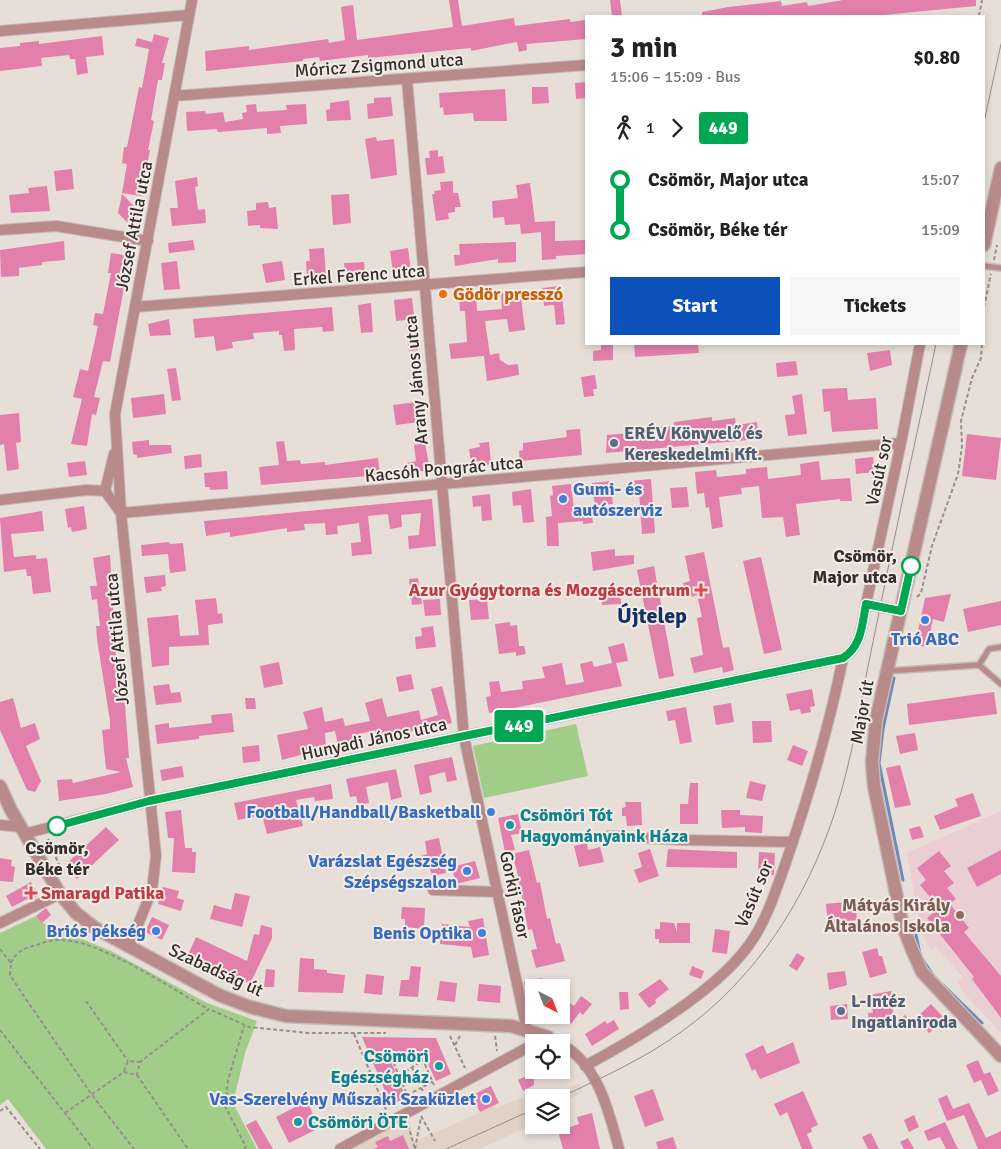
<!DOCTYPE html>
<meta charset="utf-8">
<style>
body{margin:0;font-family:Signika,sans-serif;background:#f6f6f6;color:#222;height:100vh;display:flex;flex-direction:column;font-size:19px;white-space:nowrap}
*{box-sizing:border-box;margin:0}
p{font-size:16px;color:#767676}
.icon{flex:none;width:28px;height:28px;fill:none;stroke:currentColor;stroke-width:2;stroke-linecap:round;stroke-linejoin:round}
.map{position:relative;flex:1;overflow:hidden}
.sheet{position:absolute;left:585px;top:15px;width:400px;height:330px;display:flex;flex-direction:column;background:#fff;border-radius:0px;box-shadow:0 2px 8px #0003}
.sheet>*{flex:none}
.badge{padding:0 10px;border-radius:4px;font-size:18px;line-height:32px}
.needle{width:32px;rotate:138deg}
.buttons{position:absolute;left:525px;top:979px;display:grid;gap:10px}
.buttons a{display:grid;place-items:center;width:45px;height:45px;border-radius:0px;background:#fff;box-shadow:0 2px 8px #0003;font-size:25px}
.map>.badge{position:absolute;translate:-50% -50%;box-shadow:0 0 0 2px #fff}
.legs{display:flex;align-items:center;gap:8px;height:55px;padding:0 25px;font-size:16px}
.legs p{margin-inline-start:auto}
.head{display:flex;align-items:center;justify-content:space-between;height:85px;padding:0 25px}
h1{font-size:28px;font-weight:700;line-height:38px}
.action{display:flex;gap:10px;margin-top:auto;padding:10px 25px}
.action a{flex:1;height:58px;border-radius:0px;background:#0c50ba;color:#fff;font-size:20px;font-weight:700;line-height:58px;text-align:center}
.action a+a{background:#f6f6f6;color:#222}
ul{padding:0 25px;list-style:none}
li{display:flex;align-items:center;gap:18px;height:50px;font-size:19px}
li i{display:grid;place-items:center;width:8px;height:100%;margin:0 6px;background:currentColor}
li i::after{content:'';width:12px;height:12px;margin:-6px;border:4px solid;border-radius:50%;background:#fff}
li p{margin-inline-start:auto}
li:first-child i{background:linear-gradient(#0000 50%,currentColor 0)}
li:last-child i{background:linear-gradient(currentColor 50%,#0000 0)}
.map>svg:first-child{display:block}
</style>
<div class="map">
<svg width="1001" height="1149" viewBox="0 0 1001 1149">
<rect width="100%" height="100%" fill="#e7ded8"/>
<path fill="#e1d2c7" d="M579,1083L583,1092L563,1102L564,1111L561,1112V1098H534V1124L480,1149H348L408,1117L414,1142L494,1106L496,1108L519,1099L563,1090Z"/>
<path fill="#e9cfd3" d="M1001,811V1033L962,991L958,982L963,977L935,946L931,950L921,933L907,853Z"/>
<path fill="#a2cd88" d="M576,724L588,776L484,798L473,746Z
M36,916L43,923L111,951L207,1003L257,1021L245,1053L233,1103L257,1149H46L8,1099L0,1105V933Z"/>
<g fill="none" stroke-linecap="round" stroke-linejoin="round">
<path stroke="#6e89b6" stroke-width="3" d="M894,678L883,729L879,763L903,880
M916,935L920,954
M923,960L933,975
M943,985L982,1023"/>
</g>
<path fill="#e280ab" d="M449,0H458L462,26L514,18L515,26L570,19V22L586,20V39L526,44L527,50L519,52L517,42L471,51V48L368,58V55L320,61L319,57L303,59V61L206,71L205,51L249,46V50L328,39L329,43L345,40L341,7L353,5L357,40L453,27Z
M610,0H620L622,16H612Z
M843,0H976V6L873,16H702V12L728,7L781,1L782,6L807,2L808,6Z
M154,34L169,38L162,63H165L162,80H158L151,120L154,121L148,150H150L147,166L141,196L122,193L127,164L122,163L124,147H127L139,87L142,88L149,49L135,46L137,38L152,42Z
M102,36L104,55L86,57L88,73L77,75L75,59H70L69,55L41,58L42,66L0,71V48L20,46V43L39,41V44Z
M586,82V98L576,99L575,83Z
M532,87H548L549,103L532,104Z
M505,89L507,121H474L473,113L444,115L443,107L440,108L439,93Z
M391,97L393,116L368,119L367,104L374,103V98Z
M349,100L351,120L327,121L326,110L330,109V103Z
M256,104L257,112L287,110L286,105L306,104L307,124L280,126L281,133L267,134V128L218,132L217,129L187,131L186,112L205,111L206,114L223,112L225,122L243,119L242,113L247,112L246,105Z
M376,137L377,141L394,139L397,175L371,179L365,139Z
M438,150V157L443,156L445,173L427,175L425,158H430L429,151Z
M72,169L74,189L56,191L54,171Z
M197,177L198,186L195,187L198,210L205,209L206,223L172,226L170,208H178L175,181Z
M453,181V193H458L461,207H455V212L448,213L449,219L436,221L432,194H435L434,191L441,190L440,182Z
M530,183L535,222L555,221V241L586,240V254L556,256V259L542,260L541,232L521,234L520,224L505,225L504,217L493,218L492,201L518,198L516,185Z
M47,186L50,211L11,213L9,195L29,193L28,188Z
M122,194L138,210L137,217L127,222L118,213Z
M349,194L351,223L333,225L331,195Z
M268,202L269,208L276,207L278,229L260,228V225L248,226L247,211L256,210V203Z
M193,240L195,250L169,253L168,243Z
M64,241L65,260L42,262V265L19,268V276L1,277L0,250Z
M516,242V262L498,263V259L455,266L454,255H460L459,244Z
M324,248L326,277L307,279L306,261H310L309,249Z
M408,248L411,271L393,273L390,251Z
M111,253L130,256L110,362L103,361L94,397L100,398L96,415L92,414L87,446L71,444L82,399L73,397L80,369L88,371L98,326L93,325L95,313L103,314L111,273H108Z
M177,261L180,289L164,290L161,263Z
M282,261L285,280L266,283L262,264Z
M364,262L365,274L351,275L350,271L345,272L344,263Z
M561,286L565,324L556,325L554,305L544,306L542,288Z
M520,290L525,330L509,332L507,319L485,321L490,355L499,353L500,360L508,365L518,364L519,375L487,381L484,356L451,359L449,344L467,342L465,311H460L459,296L476,295L477,311L502,309L501,293Z
M412,298L418,350L409,351L406,320L396,321L394,300Z
M371,303L373,332L361,333L358,305Z
M332,307L334,331L323,332L322,327L294,329L295,350L284,351L282,335H279V331L253,333L254,339L232,342L233,348L216,351L214,336L195,338L193,319Z
M169,319L171,335L150,336L148,324Z
M601,344H613V360L593,361V351L601,350Z
M634,344H698L699,353L635,357Z
M890,350L892,365L870,371L867,353Z
M796,361L798,375L777,377L776,363Z
M176,368L181,400L172,401L167,369Z
M595,375L597,389H593L594,396L584,397L581,377Z
M847,388L848,400L876,398L878,429L832,432L830,411L824,412L822,389Z
M164,394L166,414L133,418L131,398Z
M802,394L807,434L788,436L785,415L795,414L792,396Z
M417,402L419,422L396,425L393,405Z
M19,413L21,442L16,443L19,469L7,471L4,444L0,445V415Z
M712,417V421L735,418L736,425L757,422L759,439L606,453L607,435L630,433V428L674,426V422Z
M580,429L582,455L520,461L519,451L523,450V443L567,437L566,430Z
M967,434L1001,438L996,480L962,476Z
M149,440V445H171L172,453L137,458V455L133,454L132,442Z
M284,441L287,461L300,460L301,464L325,462V465L378,458L380,475L261,485L259,467L279,465L276,442Z
M489,442L491,464L481,466L480,461L471,462L469,449L480,447L479,443Z
M425,443L430,470L409,473L407,463L416,461L414,445Z
M201,454L202,467L185,469L184,456Z
M873,457L875,472L856,474L855,459Z
M85,461L87,475L69,477L67,463Z
M819,461L821,480L850,478L852,501H840V499L796,504L800,535L786,537L783,517L762,518L759,486L741,488L742,494L719,497L723,527L712,529L709,507L706,508L704,493L697,494L695,472L716,470L717,477L746,474V469L767,467L768,479L801,475L800,464Z
M227,471L228,489L210,490V487H205L204,473Z
M651,479L655,533L642,534L639,492L631,493L630,481Z
M610,481L613,504L595,506L592,483Z
M571,484L574,510L591,508L593,523L583,524V521L558,523L559,546H547L546,517L552,516L550,496L553,495L552,486Z
M687,487L689,507L672,508L670,488Z
M531,489L534,522L523,523L521,505L513,506L512,492Z
M490,494L492,520L482,521L481,506L473,507L472,496Z
M432,499L436,546L409,549L408,536L419,535L421,513L401,515L402,527L390,529L388,514L368,516L372,554L352,556L351,543L361,542L359,523L337,526L338,534L326,535L325,523L304,524L305,530L287,532V528L230,537V532L206,536L204,521Z
M84,506L87,529L72,532L71,527L68,528L65,509Z
M42,511L44,531L11,534L14,557L36,555V559L47,558L51,592L33,594L31,576H27L26,569L4,572L0,518Z
M169,542L170,544L183,543L186,571L170,573L168,554L142,556L141,545Z
M615,549V556L634,555V564L593,571L591,552Z
M704,552L723,648L729,647L734,670L723,673L722,667L694,673L690,658L703,655L697,618L702,617L697,595L688,598L683,583L690,581L685,556Z
M110,555L116,657H120L121,675H119L125,705L129,758H126L133,787L106,794L59,801L57,780L72,779L73,783L121,772L106,769L102,730L110,729V721L97,639L96,626H100L97,599L92,600L90,586H97L93,558Z
M761,557L782,650L764,654L743,561Z
M654,566L674,676L659,679L637,570Z
M165,575L166,586L161,587L162,591L146,593L144,577Z
M418,578L422,604L412,605L409,579Z
M620,588L621,604L602,605L601,589Z
M951,594L944,622L933,619L927,647L915,645L925,598Z
M216,598L218,614L222,613L223,623L208,625L209,645L169,647V665L152,667L147,618L178,615L180,636L199,635L195,600Z
M440,599L441,615L425,616L423,600Z
M487,599L489,619L471,620L469,600Z
M1001,601V625L968,632L963,609Z
M510,622V626L517,625L519,646H524L526,654L516,656V652L499,654L495,624Z
M433,626L436,647L416,649L415,637L422,636L421,628Z
M624,643L628,661L616,663L622,686L489,713L486,697L491,696L489,682L499,681L501,692L523,689L522,681L545,678L542,667L562,663L566,685L584,682L580,664L592,661L594,667L612,663L608,647Z
M279,662L283,684L264,688L260,666Z
M411,674L414,689L399,692L396,677Z
M169,684L171,693L180,692L182,702L156,705L153,686Z
M442,686L452,723L403,733V730L377,737L375,730L359,734L360,741L341,745H338L335,731L325,733L326,748L282,760L277,735L308,729L303,712L322,707L325,722L343,718L345,726L370,721L365,703L382,698L387,717L419,710L421,720L438,715L431,689Z
M812,689L815,706L810,707L811,712L801,714L800,709L790,711L786,694Z
M994,692L997,714L909,725L907,704Z
M13,698L21,728L35,723L40,739L26,746L41,781L35,792L27,790L0,730V702Z
M245,698H255L256,709H246Z
M731,703L734,722L716,725L713,706Z
M686,707L692,742L680,744L675,720L668,721L666,711Z
M232,713L234,732L199,736V739L157,744L155,725L169,723V728L212,723L211,715Z
M752,721H771L772,742L753,743Z
M915,733L918,750L900,754L896,736Z
M259,745L260,761L243,763L242,747Z
M793,745L808,751L802,766L787,760Z
M452,757L457,780L447,782L445,772L429,776L432,792L420,795L414,765Z
M900,765L911,805L895,808L886,768Z
M182,766L184,777L162,781L160,770Z
M396,769L402,797L391,800L388,782L366,787L369,803L358,805L356,796L350,797L346,779Z
M750,781L766,785L762,801L746,798Z
M690,783H698V824H680V804H688Z
M331,784L333,799L315,801L314,797L296,800L303,826L267,834L262,815L238,820L234,803Z
M973,793L981,816L940,830L934,816L958,806L955,799Z
M625,802H641L642,825L627,826L626,816H622V808L626,807Z
M181,810L185,848H192V852H196L195,873L172,872L174,838H168L165,812Z
M721,810H740V815L763,816L762,833L745,832V827L722,828Z
M518,814L522,833L511,835L515,850L505,852L498,818Z
M920,826L924,837L912,840L909,829Z
M106,827L119,840L77,879L65,865Z
M439,838L446,873L432,876L430,868L423,869L421,856L427,854L425,841Z
M587,843L588,850L600,847L604,862L579,867L574,846Z
M650,849L659,876L639,883L634,870L642,867L638,853Z
M668,849L737,852V868L666,867Z
M529,850L537,883L540,882L547,919L550,918L556,944L560,943L565,961L536,968L531,950L537,949L532,929L528,930L517,871L512,854Z
M1001,850V874L977,887L967,868Z
M939,851L951,866L944,871L954,883L947,888L956,899L950,904L969,928L964,932L1001,976V1018L972,979L974,977L927,918L933,913L923,902L930,897L920,885L926,880L917,868Z
M759,852L775,853L774,875L758,874Z
M0,858L12,860L11,866L15,867L13,882L0,881Z
M475,861L480,878L456,884L452,867Z
M31,882L39,895L29,901L27,899L12,907L6,896Z
M163,887L179,891L177,898L184,900L181,911L158,904Z
M235,893L250,896L242,927L210,919L214,905L231,910Z
M855,901L857,920L828,923L826,904Z
M402,907L425,908L424,929L405,927V919H401Z
M46,908L51,915L42,923L36,916Z
M152,917L169,925L162,940L145,932Z
M483,918L489,955L473,958L471,947L440,944L442,924L470,927L468,921Z
M660,922L674,923L677,932V923H690V943H659V939H655V929H660Z
M261,925L272,928V938L250,984L188,955L196,937L247,961L254,934L259,935Z
M715,929L730,931L727,954L712,952Z
M877,948L879,956H882L887,973L870,978L862,952Z
M797,953L805,958L797,971L789,966Z
M300,958L314,959V969L327,970V973L345,975L343,993L298,992Z
M411,966L421,967L418,997L399,996L401,980H409Z
M692,966L704,971L701,979L689,975Z
M266,969L275,970L274,987H264Z
M845,971L847,985L829,990L827,973Z
M366,974L384,976L382,995L364,993Z
M542,978L545,988H525L524,982Z
M660,979L669,989L655,1000L656,1003L649,1008L638,994Z
M440,981L457,983L455,1002L437,1000Z
M479,984L501,986L500,1003L477,1001Z
M891,991L894,1024L869,1026L868,1013H873L870,995Z
M619,992H628L629,1009L620,1010Z
M561,996L574,1006L581,996L592,1004L583,1015L580,1012L571,1024L561,1017Z
M847,1004L848,1019L831,1020L830,1006Z
M931,1004L945,1019L929,1033L916,1018Z
M905,1015L912,1024L905,1029L899,1020Z
M614,1020L619,1029L592,1046L585,1034L605,1021L607,1024Z
M362,1037L436,1038L451,1074L436,1081L423,1053L387,1052L406,1098L391,1105Z
M793,1042L800,1063L760,1079L755,1069L752,1071L745,1054L763,1045L767,1054Z
M978,1060L984,1074L990,1072L999,1091L988,1096L981,1080L974,1083L966,1065Z
M534,1072V1085L523,1091L518,1080Z
M491,1086L499,1103L480,1112L472,1095Z
M653,1089L664,1120L645,1127L634,1096Z
M803,1091L818,1125L811,1128L812,1132L807,1134L813,1149H802L787,1112L780,1116L774,1104Z
M947,1095L953,1109L969,1103L986,1138L1001,1131V1149H978L964,1115L947,1121L938,1099Z
M307,1101L319,1128L289,1143L276,1117Z
M592,1113L600,1149H563L558,1131L579,1124L577,1117Z
M914,1115L919,1127L909,1132L904,1120Z
M256,1120L273,1149H259L246,1125Z
M945,1122L958,1149H946L940,1137L928,1141L924,1131Z
M871,1133L879,1149H868L862,1137Z
M403,1135L409,1149H373L378,1147L375,1142L388,1136L390,1141Z
M673,1137L677,1149H658L656,1142Z
M908,1138L914,1149H904L900,1142Z"/>
<g fill="none" stroke-linecap="round" stroke-linejoin="round">
<defs>
<path id="service" d="M984,266L1001,268
M979,665L1001,684
M888,671L979,665L989,649L1001,647"/>
<path id="minor" d="M0,31L188,15
M407,80L464,737L527,1030
M174,96L586,65
M0,230L56,226L148,241
M135,307L586,272
M105,491L121,513L901,443
M105,491L114,454
M0,500L86,490L105,491
M866,604L901,443L920,344
M0,825L21,827
M24,834L149,801L843,658C862,646 862,624 866,604L901,611
M608,836L681,840L793,842
M433,890L498,892
M0,923L60,894
M129,947L152,890L156,856L121,513L115,414L192,0
M561,1044C598,1064 609,1112 619,1149
M585,1066C635,1039 716,991 749,945C767,920 776,890 786,862C809,795 829,727 843,658
M340,1149L534,1044"/>
<path id="tertiary" d="M984,245L1001,168
M961,344L876,720L872,762L874,786L903,927L913,952L922,972L1001,1056
M0,786L11,810L60,894L76,913L95,928L219,995L250,1007L286,1016L511,1026L548,1037"/>
</defs>
<use href="#service" stroke="#c3bbb6" stroke-width="8"/>
<use href="#minor" stroke="#c3bbb6" stroke-width="12"/>
<use href="#tertiary" stroke="#c3bbb6" stroke-width="15"/>
<path stroke="#96908b" stroke-width="2" stroke-dasharray="4 2.5" stroke-linecap="butt" d="M979,16L982,0
M994,260L997,245
M984,307L991,274
M917,597L921,593L932,546L958,474L962,447L961,421L972,378L981,358L982,344
M48,839L63,874
M0,949L11,963L10,975L21,992L92,1095L134,1149
M11,963C16,951 25,948 37,945C45,942 55,939 63,940C101,941 174,990 208,1009
M86,1001L128,1061
M0,1030L93,1149
M354,1034L387,1112
M450,1036L465,1068
M495,1036L497,1051
M455,1045L460,1036
M412,1068L415,1072
M124,1071L128,1061L140,1062
M137,1075L188,1149
M397,1077L399,1076L390,1054H421L423,1060L426,1058
M423,1091L421,1088L433,1081
M407,1095L421,1088
M409,1099L399,1076L423,1060L434,1085
M0,1111L6,1107L40,1149
M65,1113L124,1072L137,1075L140,1062L209,1009L249,1027L309,1033H386
M421,1116L435,1141
M408,1125L415,1149
M244,1149L246,1147L225,1106L228,1080L244,1026
M415,1149L421,1117"/>
<use href="#service" stroke="#b98a8a" stroke-width="5"/>
<use href="#minor" stroke="#b98a8a" stroke-width="10"/>
<use href="#tertiary" stroke="#b98a8a" stroke-width="12"/>
<path stroke="#948d89" stroke-width="1" d="M984,122L1001,44
M559,1098C601,1078 644,1059 681,1032C756,979 807,898 835,812C853,757 861,698 873,642C893,542 915,443 936,344
M446,1149L534,1109"/>
</g>
<g fill="none" stroke-linecap="round" stroke-linejoin="round">
<defs>
<path id="line-1" d="M57,826L149,801L843,658C862,646 862,624 866,604L901,611L911,566"/>
</defs>
<use href="#line-1" stroke="#fff" stroke-width="11"/>
<use href="#line-1" stroke="#00a651" stroke-width="8"/>
</g>
<circle fill="#e8710a" stroke="#f4ebe5" stroke-width="2" cx="443" cy="294" r="5"/>
<g fill="#5c6f8a" stroke="#f4ebe5" stroke-width="2">
<circle cx="614" cy="443" r="5"/>
<circle cx="841" cy="1011" r="5"/>
</g>
<g fill="#3f7fe0" stroke="#f4ebe5" stroke-width="2">
<circle cx="563" cy="499" r="5"/>
<circle cx="925" cy="620" r="5"/>
<circle cx="491" cy="812" r="5"/>
<circle cx="467" cy="871" r="5"/>
<circle cx="156" cy="931" r="5"/>
<circle cx="482" cy="933" r="5"/>
<circle cx="486" cy="1099" r="5"/>
</g>
<g fill="#fff" stroke="#00a651" stroke-width="2.5">
<circle cx="911" cy="566" r="9"/>
<circle cx="57" cy="826" r="9"/>
</g>
<g fill="#e0444e" stroke="#f4ebe5" stroke-width="2">
<path d="M698.5 582.5h5v5h5v5h-5v5h-5v-5h-5v-5h5z"/>
<path d="M28.5 885.5h5v5h5v5h-5v5h-5v-5h-5v-5h5z"/>
</g>
<g fill="#0f9aa8" stroke="#f4ebe5" stroke-width="2">
<circle cx="510" cy="825" r="5"/>
<circle cx="439" cy="1066" r="5"/>
<circle cx="298" cy="1122" r="5"/>
</g>
<circle fill="#8d6e63" stroke="#f4ebe5" stroke-width="2" cx="960" cy="915" r="5"/>
<g text-anchor="middle" dominant-baseline="central" stroke-width="4" stroke-linejoin="round" paint-order="stroke">
<g font-size="18" fill="#322f2c" stroke="#f4ebe5">
<text transform="translate(379 65) rotate(-4)">Móricz Zsigmond utca</text>
<text transform="translate(134 226) rotate(-79)">József Attila utca</text>
<text transform="translate(359 275) rotate(-4)">Erkel Ferenc utca</text>
<text transform="translate(416 380) rotate(-95)">Arany János utca</text>
<text transform="translate(444 469) rotate(-5)">Kacsóh Pongrác utca</text>
<text transform="translate(879 471) rotate(-78)">Vasút sor</text>
<text transform="translate(117 639) rotate(-95)">József Attila utca</text>
<text transform="translate(862 712) rotate(-80)">Major út</text>
<text transform="translate(374 739) rotate(-12)">Hunyadi János utca</text>
<text transform="translate(754 894) rotate(-67)">Vasút sor</text>
<text transform="translate(515 895) rotate(78)">Gorkij fasor</text>
<text transform="translate(216 970) rotate(25)">Szabadság út</text>
</g>
<g font-size="18" font-weight="bold" fill="#c56008" stroke="#f4ebe5" text-anchor="start">
<text x="453" y="294">Gödör presszó</text>
</g>
<g font-size="18" font-weight="bold" fill="#4e5e75" stroke="#f4ebe5" text-anchor="start">
<text x="624" y="433">ERÉV Könyvelő és<tspan x="624" dy="21">Kereskedelmi Kft.</tspan></text>
<text x="851" y="1001">L-Intéz<tspan x="851" dy="21">Ingatlaniroda</tspan></text>
</g>
<g font-size="18" font-weight="bold" fill="#366cbe" stroke="#f4ebe5" text-anchor="end">
<text x="573" y="489" text-anchor="start">Gumi- és<tspan x="573" dy="21">autószerviz</tspan></text>
<text x="925" y="639" text-anchor="middle">Trió ABC</text>
<text x="481" y="812">Football/Handball/Basketball</text>
<text x="457" y="861">Varázslat Egészség<tspan x="457" dy="21">Szépségszalon</tspan></text>
<text x="146" y="931">Briós pékség</text>
<text x="472" y="933">Benis Optika</text>
<text x="476" y="1099">Vas-Szerelvény Műszaki Szaküzlet</text>
</g>
<g font-size="18" font-weight="bold" fill="#322f2c" stroke="#f4ebe5" text-anchor="end">
<text x="897" y="556">Csömör,<tspan x="897" dy="21">Major utca</tspan></text>
<text x="57" y="848" text-anchor="middle">Csömör,<tspan x="57" dy="21">Béke tér</tspan></text>
</g>
<g font-size="18" font-weight="bold" fill="#be3a42" stroke="#f4ebe5" text-anchor="end">
<text x="690" y="590">Azur Gyógytorna és Mozgáscentrum</text>
<text x="41" y="893" text-anchor="start">Smaragd Patika</text>
</g>
<g font-size="18" font-weight="bold" fill="#0d838f" stroke="#f4ebe5" text-anchor="start">
<text x="520" y="815">Csömöri Tót<tspan x="520" dy="21">Hagyományaink Háza</tspan></text>
<text x="429" y="1056" text-anchor="end">Csömöri<tspan x="429" dy="21">Egészségház</tspan></text>
<text x="308" y="1122">Csömöri ÖTE</text>
</g>
<g font-size="18" font-weight="bold" fill="#785e54" stroke="#f4ebe5" text-anchor="end">
<text x="950" y="905">Mátyás Király<tspan x="950" dy="21">Általános Iskola</tspan></text>
</g>
<g font-size="22" font-weight="bold" fill="#123166" stroke="#f4ebe5">
<text x="652" y="615">Újtelep</text>
</g>
</g>
</svg>
<div class="buttons">
<a><svg class="needle" viewBox="-14 -14 28 28"><path d="M0-13l5 13h-10z" fill="#e53935"/><path d="M0 13l5-13h-10z" fill="#767676"/></svg></a>
<a><svg class="icon" aria-label="locate" viewBox="0 0 24 24"><circle cx="12" cy="12" r="6"/><path d="M12 2v4M12 18v4M2 12h4M18 12h4"/></svg></a>
<a><svg class="icon" aria-label="layers" viewBox="0 0 24 24"><path d="M12 4l9 5-9 5-9-5zM3 14l9 5 9-5"/></svg></a>
</div>
<b class="badge" style="left:519px;top:726px;background:#00a651;color:#fff">449</b>
<section class="sheet">
<div class="head"><div><h1>3 min</h1><p>15:06 – 15:09 · Bus</p></div><b>$0.80</b></div>
<div class="legs"><svg class="icon" aria-label="walk" viewBox="0 0 24 24"><circle cx="13" cy="4" r="2"/><path d="M13 8l-2 6 4 7M11 14l-3 7M7 12l3-4h3l4 4"/></svg>1<svg class="icon" aria-label="forward" viewBox="0 0 24 24"><path d="M9 5l7 7-7 7"/></svg><b class="badge" style="background:#00a651;color:#fff">449</b></div>
<ul>
<li><i style="color:#00a651"></i><b>Csömör, Major utca</b><p>15:07</p></li>
<li><i style="color:#00a651"></i><b>Csömör, Béke tér</b><p>15:09</p></li>
</ul>
<div class="action"><a>Start</a><a>Tickets</a></div>
</section>
</div>
